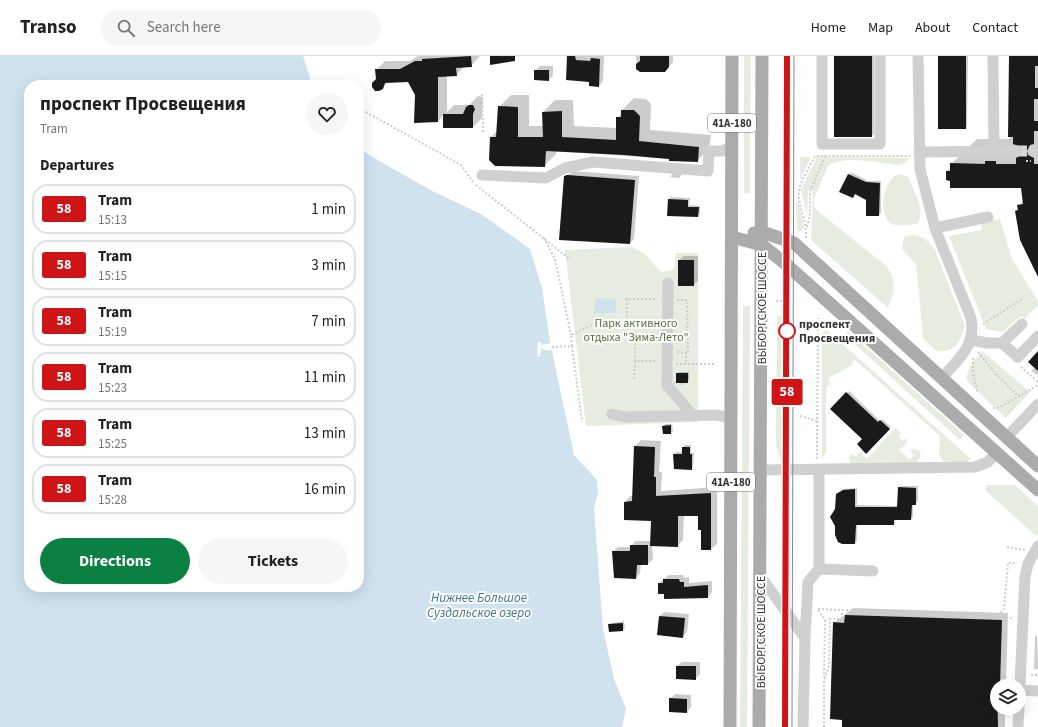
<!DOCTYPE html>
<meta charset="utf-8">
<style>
body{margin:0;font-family:"Source Sans 3",sans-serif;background:#f6f6f6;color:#222;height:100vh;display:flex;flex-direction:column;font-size:15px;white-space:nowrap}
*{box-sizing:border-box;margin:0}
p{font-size:13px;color:#767676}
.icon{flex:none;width:22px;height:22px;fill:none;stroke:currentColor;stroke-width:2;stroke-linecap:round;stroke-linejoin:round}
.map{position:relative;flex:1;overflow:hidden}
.panel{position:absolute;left:24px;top:24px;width:340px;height:512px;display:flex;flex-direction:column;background:#fff;border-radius:16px;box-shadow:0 4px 16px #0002}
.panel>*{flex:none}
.badge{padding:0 8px;border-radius:3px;font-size:14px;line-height:26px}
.fabs{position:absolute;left:990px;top:623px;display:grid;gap:8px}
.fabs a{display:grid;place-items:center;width:36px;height:36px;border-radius:50%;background:#fff;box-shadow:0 4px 16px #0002;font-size:20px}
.map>.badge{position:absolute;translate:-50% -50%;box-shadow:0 0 0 2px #fff}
h2{padding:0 16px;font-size:15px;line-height:36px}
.round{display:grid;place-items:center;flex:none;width:42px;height:42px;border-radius:21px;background:#f6f6f6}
.headline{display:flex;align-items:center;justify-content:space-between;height:68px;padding:0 16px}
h1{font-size:19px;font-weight:700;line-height:30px}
.action{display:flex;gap:8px;margin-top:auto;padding:8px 16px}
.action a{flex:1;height:46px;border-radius:24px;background:#0b8043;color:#fff;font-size:16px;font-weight:700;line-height:46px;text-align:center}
.action a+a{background:#f6f6f6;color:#222}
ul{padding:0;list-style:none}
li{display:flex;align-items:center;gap:12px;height:50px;margin:0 8px 6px;padding:0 8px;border:2px solid #e0e0e0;border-radius:16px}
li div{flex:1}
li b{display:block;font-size:15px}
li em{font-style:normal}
li .badge{min-width:44px;font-weight:700;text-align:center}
header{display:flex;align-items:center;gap:24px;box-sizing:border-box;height:56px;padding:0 20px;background:#fff;border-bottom:1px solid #e0e0e0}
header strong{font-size:19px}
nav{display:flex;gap:22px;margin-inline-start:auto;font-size:14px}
.search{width:280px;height:36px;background:#f6f6f6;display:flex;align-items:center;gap:10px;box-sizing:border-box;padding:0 14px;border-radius:22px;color:#767676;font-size:15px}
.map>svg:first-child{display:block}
</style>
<header>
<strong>Transo</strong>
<div class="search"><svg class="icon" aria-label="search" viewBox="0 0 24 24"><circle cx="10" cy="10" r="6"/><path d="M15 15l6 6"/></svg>Search here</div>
<nav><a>Home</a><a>Map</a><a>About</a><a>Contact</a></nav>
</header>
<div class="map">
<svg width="1038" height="671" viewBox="0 0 1038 671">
<rect width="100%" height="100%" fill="#fff"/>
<path fill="#e6ecdf" d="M744,0H751L750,137H744Z
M800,101H811L800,124Z
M817,101L910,102L904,107L899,109C881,107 843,98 828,110L814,143V150L819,156L885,209C897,223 895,236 888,252L811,184L813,134H808L807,159L801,134Z
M899,118L908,121C913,133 927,156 917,168C910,168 899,171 892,168C878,161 882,123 899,118Z
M796,146H798L804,172L800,176L797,173Z
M1000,163L1012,203L1038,245V249L1024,263L1021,260L1002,276L986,273L949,180L982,174L981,166Z
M914,179C925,181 928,185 935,194L965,270C960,287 955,297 936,295L925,285L923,281L916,208L902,193L904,181Z
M632,191L645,198L661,216L674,214L676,197H698V366L586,370L565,194Z
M743,250H750L747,671H740Z
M777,260H785V408L780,403L776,389Z
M825,274L828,275L971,403L964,407L943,405L939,398L940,380L855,304L852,306L853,309L828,322L831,328L827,330L826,334V396L822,403V278Z
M848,275L964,379L960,384L845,279Z
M982,295L1030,336L1006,362L969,327L966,321L971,309Z
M895,372L901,377L898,380L903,385L906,382L907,387L899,394L910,404L914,399L910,395L913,393L919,394L921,400L916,407L852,408L849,406L850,398L856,400L860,396L867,403Z
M987,429H1015L1038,450V478L1036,480L985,434Z"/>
<path fill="#cfe2ee" d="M0,0H303L312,29H29V531H359V91L369,99L432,135L481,158L530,193L542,232L550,286L574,399L597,424L598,437L594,452L603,573L614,623L626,653L622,671H0Z
M595,242L616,243V257H594Z"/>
<path fill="#fff" d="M538,286H541V289L552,287L551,295L541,293L540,301L537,300Z"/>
<path fill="#0003" d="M418,0H480L471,10H465L456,19H447V56L454,49H469L478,40L483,41L482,62L473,71L444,59L438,65L416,39L409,25L388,26L382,32L377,23L376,14L385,5H410Z
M572,0H604L603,25L599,30L590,25Z
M636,0H673V6L664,16L637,13Z
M835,0H874V78L872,80Z
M939,0H968L967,70L966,72Z
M1009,0H1038V219L1016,155L1023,145L1022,131L951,124L947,115L951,111V108L977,83H1009L1012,80Z
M540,10H553V19L549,24L535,15Z
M511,39H529V70H544L543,56L555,44H573L574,70L617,72V62L622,57V54L634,42L646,43L651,48L650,74L711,79L709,93L697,105L556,95V98L544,110L491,81L498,74L499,51Z
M573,115L639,120L634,183L630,187L565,121Z
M675,115L683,117L679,122L670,121Z
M851,116L868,125H881V157L879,159L867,143L855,137L840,135Z
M671,141L690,142L689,149L700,150V158L698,160L669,143Z
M684,200H698V225L693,229L679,204Z
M1038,296V318L1037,319L1031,315L1035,311Z
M679,316H689V324L687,326L677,318Z
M849,335L880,365L882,363L891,371L866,396L863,383L832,353Z
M665,368H672L673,375L671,377L663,370Z
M641,384L661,385L659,416H662L661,435L717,431V488L711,493L702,473L699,459H684L683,484L677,490L652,489L653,503L648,508H641L640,517L636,522L613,496L618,491H631L635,485H651L652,464L625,446L630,440H634L635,390Z
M685,389H691V397H694L693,411L691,413L674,398L676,396H683V391Z
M901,430H918V446L913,448V461L911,463H896L894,468H857V485L855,487L836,453L837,438L843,433L857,432V449L898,450L899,432Z
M669,519H683L684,522L689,521V527L712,525V536L708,541L665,537L659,527Z
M853,552L1008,557L1006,630H997V652H1005V671H843L834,567Z
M664,556L689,558L687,576L683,581L660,560Z
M624,565L625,572L623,574L610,569L612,567Z
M1037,579L1038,613H1034L1035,581Z
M682,606H700V618L695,623L677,610Z
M675,638L691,639V651L687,656L670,643Z"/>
<path fill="#1a1a1a" d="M471,0L472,11L456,12L457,20L438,21V66L414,67L415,39L408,26L385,27L383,33L379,35H375L372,31V27L376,23L375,13H400L415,5H422V3Z
M490,0H515V5L490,9Z
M567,0H575L576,4L590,5L591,2L600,3L599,31L589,30V26L566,24Z
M640,0H669V11L665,16H640L636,13V8L640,5Z
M834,0H872V81H834Z
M938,0H966V73H938Z
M1009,0H1038V10H1035V32H1038V43H1034V65H1038V75H1034V88L1030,89L1027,95L1028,99L1034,102V108H1038V221L1020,184L1015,155L1018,154L1017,149L1023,148L1021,132H950V125L946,124V115H950V107L985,108V105H996V108H1016V102L1022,98V91L1013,88V81H1008Z
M534,14H549V25L534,24Z
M469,49H473L475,53L473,58V72H443V58H463L466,51Z
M498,50L518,51V81H543L542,56L562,55V81L616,84V61H621V54H634L640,60L639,85L699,91L698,106L669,105V103L624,99L546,95L545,111L495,110L489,104L490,81H496Z
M848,118L866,126L880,127L879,160H866V144L855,138L853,142L839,136Z
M567,119L635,124L630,188L559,184L564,120Z
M668,143L688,144V151H699L698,161L667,160Z
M678,204H694V230H678Z
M1038,295V315L1028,306Z
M676,317H688V327H676Z
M846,336L878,366L880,364L890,373L866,398L857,388L862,383L830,353Z
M671,369V378H663L662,370Z
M634,390L655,391L654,421H656V440L711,437V494H701V474H698V460H678V491L650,490L651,465L624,464V446L632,445Z
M682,391H690V398H692V414L674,413L673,398H682Z
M898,431L916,432V449H912L911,464H894V469H856L855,488H842L838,486L835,479V470L830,461L835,453L836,438L843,434L855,433V451H897Z
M630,489H648V509H637L636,523L614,522L612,495H630Z
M663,523H679L680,526H684V531L708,529V542L664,543V538H658V527H663Z
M845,559L1002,564L1000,630H997L998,671H842V664L830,663L833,566L844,567Z
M659,560L685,562L683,582L657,579Z
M623,567V575L609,576L608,568Z
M676,610H696V624L676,623Z
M669,642L687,643V657L669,656Z"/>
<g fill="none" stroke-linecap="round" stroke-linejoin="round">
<path stroke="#d6d6d6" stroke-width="11" stroke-dasharray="11 5.5" stroke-linecap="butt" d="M1016,95H1034"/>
<path stroke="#cdcdcd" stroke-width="2" stroke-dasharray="2 2" stroke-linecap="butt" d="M482,38L483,76
M366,56L461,109L473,126
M1026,105H1031
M476,129L571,204
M807,171L810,160V136L825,100
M544,182L555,203L571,279
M806,182C807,168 801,157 799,143C797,128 809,113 815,100H910
M625,243H657
M627,243V269
M677,244H687L688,296L686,297
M776,245H785
M983,268L1022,243
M572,290L582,366
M552,291L572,290L571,279L594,268L635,269V305H657
M677,296L686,297V308
M978,296L995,317L1018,340
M973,302V317L978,338
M676,308H714
M1021,311L1038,326
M634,323L635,305
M680,328H685
M993,352L1000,351L1038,329
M800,360L817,365
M817,403L818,262
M1007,491L1025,494
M818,553L1012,562
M818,554L825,564L824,621
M998,560L1004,553L1008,507H1017
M842,563V555
M1031,619H1038
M824,671V625L829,610L830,563H845"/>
<path stroke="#d0d0d0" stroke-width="11" d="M822,0V88H880V0
M918,0L920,113L935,172L971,262C976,290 959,302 942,322
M993,0L994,94
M1034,95H1038
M919,96L1016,95
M482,119L546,122L565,112L593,106L708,115L709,95H722L732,90
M935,172L988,161
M668,227L667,329L693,360
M972,284L987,287H1002L1022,268
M1002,287L1018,301L1038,280
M612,358L625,361L716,359L731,362
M1007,381L1038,348
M761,414L975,411L988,406L996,397
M819,513V414
M761,521L805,582L803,671
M805,582L808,526L819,513L873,515
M1020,634L1038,635
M1019,649L1025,521L1028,508L1038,490
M1018,671L1019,652"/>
<path stroke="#ababab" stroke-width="13" d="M754,177L762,176L794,187L1038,410
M732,181L762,189L787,209L1038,434
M730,671L732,0
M759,671L762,0"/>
<path stroke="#888" stroke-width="1" d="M785,671L787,0
M792,671L794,0"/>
</g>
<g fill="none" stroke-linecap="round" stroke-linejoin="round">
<defs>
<path id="line" d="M785,671L787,0"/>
</defs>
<use href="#line" stroke="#fff" stroke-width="9"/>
<use href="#line" stroke="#ce1417" stroke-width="6"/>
</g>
<circle fill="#fff" stroke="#ce1417" stroke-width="2" cx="787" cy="275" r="8"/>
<g text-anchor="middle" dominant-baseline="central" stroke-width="4" stroke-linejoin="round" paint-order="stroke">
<g fill="#fff" stroke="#707070" stroke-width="1">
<rect x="708" y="58" width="48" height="18" rx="3"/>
<rect x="707" y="417" width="48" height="18" rx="3"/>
</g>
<g font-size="11" font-weight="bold" fill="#333">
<text x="732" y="67">41А-180</text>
<text x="731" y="426">41А-180</text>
</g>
<g font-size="12" fill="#333" stroke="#fff">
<text transform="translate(762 252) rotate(-90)">ВЫБОРГСКОЕ ШОССЕ</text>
<text transform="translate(761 576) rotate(-90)">ВЫБОРГСКОЕ ШОССЕ</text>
</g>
<g font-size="12" fill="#56703f" stroke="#fff">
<text x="636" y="267">Парк активного<tspan x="636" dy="14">отдыха "Зима-Лето"</tspan></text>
</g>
<g font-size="12" font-weight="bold" fill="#333" stroke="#fff" text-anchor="start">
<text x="799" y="268">проспект<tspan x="799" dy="14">Просвещения</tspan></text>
</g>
<g font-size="13" font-style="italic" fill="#3f7597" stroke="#fff">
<text x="479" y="542">Нижнее Большое<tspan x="479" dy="15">Суздальское озеро</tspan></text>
</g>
</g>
</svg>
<div class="fabs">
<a><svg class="icon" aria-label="layers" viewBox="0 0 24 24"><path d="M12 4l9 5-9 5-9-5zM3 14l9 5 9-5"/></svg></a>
</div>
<b class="badge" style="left:787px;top:336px;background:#ce1417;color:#fff">58</b>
<section class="panel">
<div class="headline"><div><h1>проспект Просвещения</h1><p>Tram</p></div><a class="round"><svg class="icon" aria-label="heart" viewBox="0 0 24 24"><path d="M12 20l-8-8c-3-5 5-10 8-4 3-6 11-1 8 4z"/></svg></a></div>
<h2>Departures</h2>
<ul>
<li><span class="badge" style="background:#ce1417;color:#fff">58</span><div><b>Tram</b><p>15:13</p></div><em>1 min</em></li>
<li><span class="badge" style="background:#ce1417;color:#fff">58</span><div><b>Tram</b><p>15:15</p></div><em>3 min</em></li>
<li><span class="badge" style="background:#ce1417;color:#fff">58</span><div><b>Tram</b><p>15:19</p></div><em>7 min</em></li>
<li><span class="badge" style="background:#ce1417;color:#fff">58</span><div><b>Tram</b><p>15:23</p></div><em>11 min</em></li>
<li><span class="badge" style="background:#ce1417;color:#fff">58</span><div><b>Tram</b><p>15:25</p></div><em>13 min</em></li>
<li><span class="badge" style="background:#ce1417;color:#fff">58</span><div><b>Tram</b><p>15:28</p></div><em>16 min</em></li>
</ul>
<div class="action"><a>Directions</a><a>Tickets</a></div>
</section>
</div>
